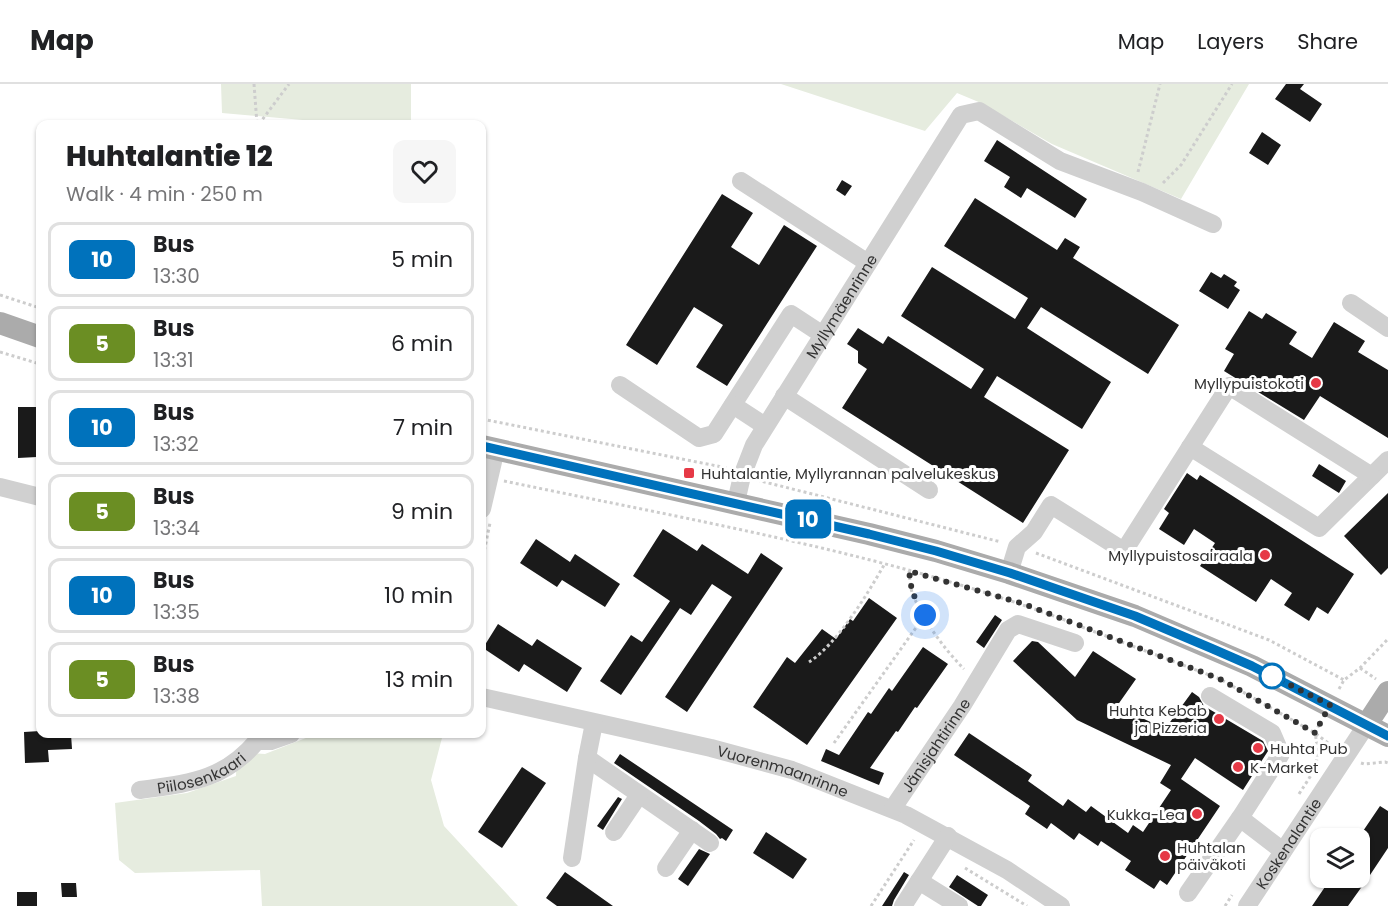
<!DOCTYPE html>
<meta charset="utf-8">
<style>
body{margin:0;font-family:Poppins,sans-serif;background:#f6f6f6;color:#202124;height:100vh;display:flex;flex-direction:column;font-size:22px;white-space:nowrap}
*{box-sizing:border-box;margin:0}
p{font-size:20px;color:#757577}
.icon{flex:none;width:33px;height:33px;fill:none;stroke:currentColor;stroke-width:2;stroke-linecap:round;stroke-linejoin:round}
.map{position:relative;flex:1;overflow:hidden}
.panel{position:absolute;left:36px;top:36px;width:450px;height:618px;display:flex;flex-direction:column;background:#fff;border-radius:12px;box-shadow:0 2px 4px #0004}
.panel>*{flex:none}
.badge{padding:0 12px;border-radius:9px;font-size:21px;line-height:39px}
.tools{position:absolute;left:1310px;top:744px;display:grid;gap:12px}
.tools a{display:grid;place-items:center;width:60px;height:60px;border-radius:12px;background:#fff;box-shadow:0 2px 4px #0004;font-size:30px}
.you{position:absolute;width:30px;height:30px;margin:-15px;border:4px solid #fff;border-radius:50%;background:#1a73e8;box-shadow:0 0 0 9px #1a73e833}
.map>.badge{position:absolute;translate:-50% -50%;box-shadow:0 0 0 3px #fff}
.round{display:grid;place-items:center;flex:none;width:63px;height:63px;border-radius:12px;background:#f6f6f6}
.summary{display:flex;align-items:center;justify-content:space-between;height:102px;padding:0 30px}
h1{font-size:28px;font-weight:800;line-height:45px}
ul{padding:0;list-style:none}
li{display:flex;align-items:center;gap:18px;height:75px;margin:0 12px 9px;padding:0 18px;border:3px solid #e0e0e0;border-radius:12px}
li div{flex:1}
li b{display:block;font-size:22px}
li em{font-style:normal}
li .badge{min-width:66px;font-weight:700;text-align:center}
header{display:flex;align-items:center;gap:36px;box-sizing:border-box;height:84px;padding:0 30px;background:#fff;border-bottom:2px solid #e0e0e0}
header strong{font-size:28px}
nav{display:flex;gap:33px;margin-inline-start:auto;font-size:21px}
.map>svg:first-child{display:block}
</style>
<header>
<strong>Map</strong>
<nav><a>Map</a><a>Layers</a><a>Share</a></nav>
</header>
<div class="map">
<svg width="1388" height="822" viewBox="0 0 1388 822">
<rect width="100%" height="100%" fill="#fff"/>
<path fill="#e6ecdf" d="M221,0H411V40H349L222,29Z
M781,0H1249L1181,115L1052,60L981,19L957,9L925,47Z
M316,650H443L431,696L444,742L518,822H262L260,786L135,789L119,776L115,719L187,709L236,692L237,668L265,670Z"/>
<path fill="#1a1a1a" d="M1286,0H1304L1300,5L1322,20L1310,38L1275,15Z
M1262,48L1281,61L1268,81L1249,69Z
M997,56L1087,115L1075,134L1027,104L1021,114L1004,103L1010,93L984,77Z
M842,96L852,102L845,112L836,106Z
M722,110L753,129L731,163L759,181L784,141L817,162L727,302L696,283L723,241L694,223L657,281L626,261Z
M975,114L1057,166L1065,154L1080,163L1073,174L1179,241L1148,290L1041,223L1027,244L1111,298L1082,345L997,292L984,313L1069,366L1023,439L842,324L867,285L858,279V267L847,260L858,244L883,260L888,252L971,305L984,285L901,232L932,183L1015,235L1028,214L944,162Z
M1211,188L1221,194L1224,190L1237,198L1234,202L1240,206L1228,225L1199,207Z
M1249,227L1262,235L1266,229L1297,248L1289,260L1312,274L1334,238L1365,257L1358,268L1388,286V354L1320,312L1304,336L1224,287L1234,270L1225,265Z
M18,323H40V352H37V373L18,374Z
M1319,380L1346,397L1339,409L1312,392Z
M1187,389L1197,396L1200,391L1354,490L1328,530L1317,523L1309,537L1284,521L1292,509L1271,495L1256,518L1200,482L1215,459L1194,445L1184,461L1159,445L1169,429L1164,425Z
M1388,409V484L1381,491L1344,452Z
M663,445L697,467L702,460L748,490L761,469L783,484L687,628L665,613L732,513L712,500L691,531L680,524L621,611L600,597L631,551L642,558L670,517L633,492Z
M536,455L570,478L575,470L620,500L605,523L562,496L557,503L520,479Z
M869,514L897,534L807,661L753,623L787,573L795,579L822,545L836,555L850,535L853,537Z
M995,531L1002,536L984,564L976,558Z
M498,540L532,562L537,555L582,584L567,608L524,580L519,588L483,564Z
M1032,557L1038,558L1075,593L1093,567L1136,595L1117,622L1165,645L1192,608L1199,613L1204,622L1263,657L1268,667L1243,706L1195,674L1181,695L1220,722L1167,801L1160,796L1154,805L1125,786L1131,777L1101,757L1098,762L1079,749L1074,756L1051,739L1047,745L1025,730L1030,722L954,671L969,649L1032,691L1028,697L1063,722L1068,715L1086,728L1091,722L1128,749L1133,741L1143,748L1171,706L1160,699L1171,681L1077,636L1013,577Z
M923,563L948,580L917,624L915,623L898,648L896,647L870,684L884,689L879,701L821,677L826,665L839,671L868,628L871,630L889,604L892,607Z
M40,647V650H71L72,665L48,666L49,678L25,679L24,648Z
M620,670L733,746L726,757L722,754L720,755L716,750L699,737L614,679Z
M522,683L546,699L502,764L478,748Z
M618,713L622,715L603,746L597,742Z
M1380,722L1388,727V764L1368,794L1348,822H1312L1331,794H1359V753Z
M766,748L807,775L793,795L753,769Z
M699,765L710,770L688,802L678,795Z
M565,788L613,822H557L546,814Z
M904,788L909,791L894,816L892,822H882Z
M957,791L988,811L981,822H978L949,803Z
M61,799H76L77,813H62Z
M17,808H37V822H17Z"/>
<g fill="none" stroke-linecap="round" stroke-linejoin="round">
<path stroke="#cdcdcd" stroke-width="3" stroke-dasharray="3 3" stroke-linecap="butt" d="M254,0L257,40
M259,40L289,0
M1138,88L1160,0
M1163,99L1181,81L1232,0
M0,211L40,224
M0,268L40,280
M482,335L727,384
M757,396L1001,458
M504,397C691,436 891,470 1070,538
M1036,469L1269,556L1344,596
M482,478L490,439
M909,487C910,495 910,504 913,511C924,537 944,565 964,585
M1082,543L1220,595L1315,649L1332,662
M809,578C837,560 867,511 884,481
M1360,584L1376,595
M1339,605L1344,596L1360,584L1388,555
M834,659L925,531
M1361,679L1364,680L1385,678L1388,679
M1299,710C1315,685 1321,680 1315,649L1321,637
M965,784L1027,822
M871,822L914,756
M1225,822L1232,811"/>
<g stroke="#d0d0d0" stroke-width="18">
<path d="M741,97L868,179"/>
<path d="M1351,219L1388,244"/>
<path d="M620,301L699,354L714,350L791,230L823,251"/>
<path d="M784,312L929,406"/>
<path d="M733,321L765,342"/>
<path d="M1190,363L1319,444L1388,376"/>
<path d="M0,403L40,413"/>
<path id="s1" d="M736,418L742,392L754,361L961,31L979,27L1060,77L1142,108L1213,140"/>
<path d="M482,425L496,365"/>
<path d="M1009,489L1017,463L1034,448L1051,421L1124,467L1229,302L1372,392"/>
<path d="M1210,612L1272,649L1281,670L1240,734L1283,767"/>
<path id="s2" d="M482,613L711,664L792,686L906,731L1007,786L1061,822"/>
<path d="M594,639L587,674L710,759"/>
<path id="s3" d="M140,706C189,699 223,697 257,657H271L291,650"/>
<path id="s4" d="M893,724L962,622L1008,546L1018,540L1075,559"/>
<path d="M614,748L639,711"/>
<path d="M572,774L587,674"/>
<path d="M666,784L692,746"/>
<path d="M919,797L959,822"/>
<path d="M1188,809L1240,734"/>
<path d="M903,822L948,752"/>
<path id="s5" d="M1247,822L1367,640"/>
</g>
<path stroke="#ababab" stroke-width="22" d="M0,239L40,253
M482,362L869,450L936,467L1009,489L1135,532L1252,582L1388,652
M1367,640L1388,608"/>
</g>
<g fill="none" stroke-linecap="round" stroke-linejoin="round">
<defs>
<path id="line" d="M482,362L869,450L936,467L1010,489L1135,532L1213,565L1252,582L1388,652"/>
</defs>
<use href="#line" stroke="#fff" stroke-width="14"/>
<use href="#line" stroke="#0072bc" stroke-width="9"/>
<path stroke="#333" stroke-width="6" stroke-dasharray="0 10.8" d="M925,531L912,508L909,487L1021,519L1220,595L1315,649L1330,621L1272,592"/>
</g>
<g fill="#e63946" stroke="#fff" stroke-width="2">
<circle cx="1316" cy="299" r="6"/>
<rect x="683" y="383" width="12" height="12" rx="3"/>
<circle cx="1265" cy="471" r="6"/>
<circle cx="1219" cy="635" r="6"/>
<circle cx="1258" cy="664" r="6"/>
<circle cx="1238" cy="683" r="6"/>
<circle cx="1197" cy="730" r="6"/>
<circle cx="1165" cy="772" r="6"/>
</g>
<circle fill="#fff" stroke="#0072bc" stroke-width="3" cx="1272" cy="592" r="12"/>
<g text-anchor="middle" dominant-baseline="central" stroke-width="6" stroke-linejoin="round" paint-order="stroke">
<g font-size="15" fill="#333" stroke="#fff">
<text stroke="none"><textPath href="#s1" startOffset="224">Myllymäenrinne</textPath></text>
<text stroke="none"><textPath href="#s4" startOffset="76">Jänisjahtirinne</textPath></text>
<text stroke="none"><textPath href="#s3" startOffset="64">Piilosenkaari</textPath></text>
<text stroke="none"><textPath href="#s2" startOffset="310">Vuorenmaanrinne</textPath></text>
<text stroke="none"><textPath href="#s5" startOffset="75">Koskenalantie</textPath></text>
</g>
<g font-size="15" fill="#333" stroke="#fff" text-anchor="end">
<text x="1304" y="299">Myllypuistokoti</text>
<text x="701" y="389" text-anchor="start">Huhtalantie, Myllyrannan palvelukeskus</text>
<text x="1253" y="471">Myllypuistosairaala</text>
<text x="1207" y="626">Huhta Kebab<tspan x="1207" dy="17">ja Pizzeria</tspan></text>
<text x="1270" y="664" text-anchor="start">Huhta Pub</text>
<text x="1250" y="683" text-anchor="start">K-Market</text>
<text x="1185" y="730">Kukka-Lea</text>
<text x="1177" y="763" text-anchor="start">Huhtalan<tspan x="1177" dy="17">päiväkoti</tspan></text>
</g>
</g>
</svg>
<div class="tools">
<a><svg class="icon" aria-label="layers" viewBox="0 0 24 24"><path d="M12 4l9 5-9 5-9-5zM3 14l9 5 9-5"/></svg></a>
</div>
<div class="you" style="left:925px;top:531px"></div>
<b class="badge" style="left:808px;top:435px;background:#0072bc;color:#fff">10</b>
<section class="panel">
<div class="summary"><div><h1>Huhtalantie 12</h1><p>Walk · 4 min · 250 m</p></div><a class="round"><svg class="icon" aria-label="heart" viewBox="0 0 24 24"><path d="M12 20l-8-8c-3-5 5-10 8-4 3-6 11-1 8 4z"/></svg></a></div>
<ul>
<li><span class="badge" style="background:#0072bc;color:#fff">10</span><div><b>Bus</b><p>13:30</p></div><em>5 min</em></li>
<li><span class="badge" style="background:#6b8e23;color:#fff">5</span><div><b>Bus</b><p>13:31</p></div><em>6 min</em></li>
<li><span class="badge" style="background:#0072bc;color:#fff">10</span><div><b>Bus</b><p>13:32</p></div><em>7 min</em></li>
<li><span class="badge" style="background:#6b8e23;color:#fff">5</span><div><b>Bus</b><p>13:34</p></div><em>9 min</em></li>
<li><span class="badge" style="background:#0072bc;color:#fff">10</span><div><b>Bus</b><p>13:35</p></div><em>10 min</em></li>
<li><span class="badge" style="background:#6b8e23;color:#fff">5</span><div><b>Bus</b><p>13:38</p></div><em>13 min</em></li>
</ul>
</section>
</div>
